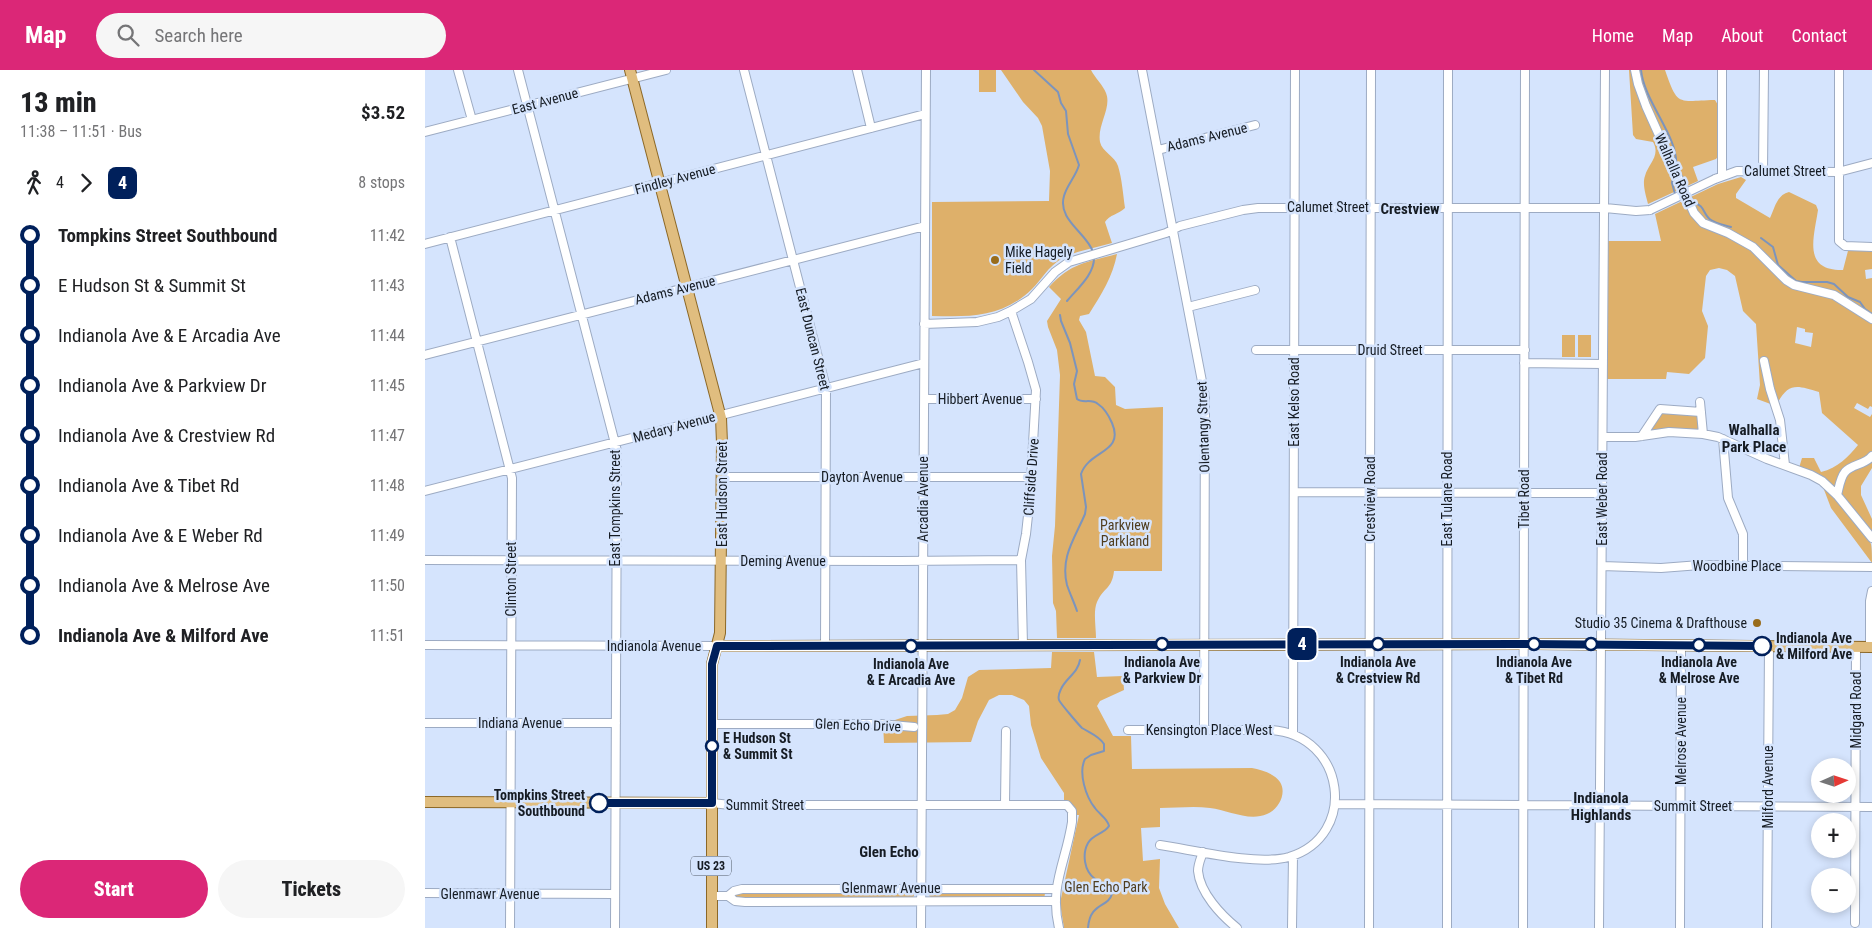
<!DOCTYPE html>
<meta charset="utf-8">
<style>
body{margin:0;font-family:"Roboto Condensed",sans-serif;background:#f6f6f6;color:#202124;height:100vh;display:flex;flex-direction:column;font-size:19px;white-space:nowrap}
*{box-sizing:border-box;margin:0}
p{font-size:16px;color:#757577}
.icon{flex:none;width:28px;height:28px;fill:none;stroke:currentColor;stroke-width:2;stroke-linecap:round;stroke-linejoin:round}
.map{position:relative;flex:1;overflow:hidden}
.panel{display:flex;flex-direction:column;background:#fff;width:425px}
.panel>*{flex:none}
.badge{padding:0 10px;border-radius:8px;font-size:18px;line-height:32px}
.needle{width:32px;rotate:87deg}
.fabs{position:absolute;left:1386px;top:688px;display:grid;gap:10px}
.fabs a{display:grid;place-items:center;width:45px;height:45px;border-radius:50%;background:#fff;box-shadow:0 2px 8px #0003;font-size:25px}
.map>.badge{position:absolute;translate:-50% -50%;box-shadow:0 0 0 2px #fff}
.legs{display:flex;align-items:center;gap:8px;height:55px;padding:0 20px;font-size:16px}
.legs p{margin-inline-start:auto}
.overview{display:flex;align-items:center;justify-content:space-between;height:85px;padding:0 20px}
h1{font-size:28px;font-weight:800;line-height:38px}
.action{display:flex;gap:10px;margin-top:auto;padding:10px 20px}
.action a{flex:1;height:58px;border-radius:30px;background:#db2777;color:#fff;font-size:20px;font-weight:800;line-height:58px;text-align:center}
.action a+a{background:#f6f6f6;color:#202124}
ul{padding:0 20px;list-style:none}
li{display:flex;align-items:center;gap:18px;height:50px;font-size:19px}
li i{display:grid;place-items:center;width:8px;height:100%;margin:0 6px;background:currentColor}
li i::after{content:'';width:12px;height:12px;margin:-6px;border:4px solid;border-radius:50%;background:#fff}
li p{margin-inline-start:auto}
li:first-child i{background:linear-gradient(#0000 50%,currentColor 0)}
li:last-child i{background:linear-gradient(currentColor 50%,#0000 0)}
header{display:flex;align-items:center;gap:30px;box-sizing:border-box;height:70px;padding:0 25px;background:#db2777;color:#fff}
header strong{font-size:24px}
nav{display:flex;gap:28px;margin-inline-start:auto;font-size:18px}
.search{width:350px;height:45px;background:#f6f6f6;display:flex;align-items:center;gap:12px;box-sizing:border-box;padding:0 18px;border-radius:28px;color:#757577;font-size:19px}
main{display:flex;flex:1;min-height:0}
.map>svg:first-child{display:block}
</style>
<header>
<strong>Map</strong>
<div class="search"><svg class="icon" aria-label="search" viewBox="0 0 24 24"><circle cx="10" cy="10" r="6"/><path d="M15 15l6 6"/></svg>Search here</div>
<nav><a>Home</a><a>Map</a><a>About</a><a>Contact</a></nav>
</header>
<main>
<section class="panel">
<div class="overview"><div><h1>13 min</h1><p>11:38 – 11:51 · Bus</p></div><b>$3.52</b></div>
<div class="legs"><svg class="icon" aria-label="walk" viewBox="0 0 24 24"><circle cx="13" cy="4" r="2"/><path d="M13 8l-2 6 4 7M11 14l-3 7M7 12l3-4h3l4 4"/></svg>4<svg class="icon" aria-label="forward" viewBox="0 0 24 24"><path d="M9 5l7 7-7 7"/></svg><b class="badge" style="background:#00205b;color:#fff">4</b><p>8 stops</p></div>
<ul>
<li><i style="color:#00205b"></i><b>Tompkins Street Southbound</b><p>11:42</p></li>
<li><i style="color:#00205b"></i><span>E Hudson St &amp; Summit St</span><p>11:43</p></li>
<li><i style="color:#00205b"></i><span>Indianola Ave &amp; E Arcadia Ave</span><p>11:44</p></li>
<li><i style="color:#00205b"></i><span>Indianola Ave &amp; Parkview Dr</span><p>11:45</p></li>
<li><i style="color:#00205b"></i><span>Indianola Ave &amp; Crestview Rd</span><p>11:47</p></li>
<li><i style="color:#00205b"></i><span>Indianola Ave &amp; Tibet Rd</span><p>11:48</p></li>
<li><i style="color:#00205b"></i><span>Indianola Ave &amp; E Weber Rd</span><p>11:49</p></li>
<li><i style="color:#00205b"></i><span>Indianola Ave &amp; Melrose Ave</span><p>11:50</p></li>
<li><i style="color:#00205b"></i><b>Indianola Ave &amp; Milford Ave</b><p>11:51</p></li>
</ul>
<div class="action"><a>Start</a><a>Tickets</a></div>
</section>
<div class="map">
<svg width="1447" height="858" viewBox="0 0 1447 858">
<rect width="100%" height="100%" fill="#d5e4fd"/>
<path fill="#deb06a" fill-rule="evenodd" d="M554,0H571V22H554Z
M576,0H666C670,8 678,15 681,23C687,38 672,55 675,72C677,82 690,86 693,96C697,109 698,124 700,138C694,144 684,145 680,152L687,173C670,178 650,181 636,189C623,197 617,209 607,219C577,248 545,247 507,246V132L624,131L625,101L617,56L613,48L598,32Z
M1204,0H1240C1253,37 1252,31 1290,30L1293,35L1294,85L1291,89L1268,97L1273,111L1223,134C1221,126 1217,114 1220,106C1223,94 1236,86 1228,72L1211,69L1208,65Z
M1316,107L1321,110L1311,124V128L1345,148C1350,137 1352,125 1364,122L1391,135L1393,140C1389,167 1377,201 1418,200L1424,177H1447V199L1440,200L1441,209L1447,208V337L1445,336L1443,339L1432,333L1429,338L1445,347L1447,344V398L1436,416V425L1447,449V468L1412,425L1374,398L1377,388H1389L1396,402C1413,398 1423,387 1433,375L1397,343L1394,322C1371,315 1363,312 1351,336L1332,329L1335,315L1331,254L1318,241L1310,206L1302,200L1294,198L1285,200L1281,206L1277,241L1283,256L1280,288L1264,304L1242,302L1241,309H1178L1179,171H1236L1230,144L1293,114ZM1372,257L1380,259V262L1388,263L1386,277L1370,273Z
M692,184C688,206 676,225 664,244L655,246L654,250L661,262L670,306L680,307L690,317L691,335L700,339L738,337L737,501H689C687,519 679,517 672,532C668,541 671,557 671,568H632L631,541L628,533L627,486L630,456L635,305L632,280L623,257L622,251L636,229L624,217C646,193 662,192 692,184Z
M1137,265H1150V287H1137Z
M1153,265H1166V287H1153Z
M1276,342L1278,364H1227L1221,359L1233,343Z
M1398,417C1415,432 1436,454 1446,474C1447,479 1447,487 1447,493L1406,438Z
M627,582H669L672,607L698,606L699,620L675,631L672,636L688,666H706L707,699L827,698C836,700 849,703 855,712C862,723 854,739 842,744C824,752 803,740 785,738C769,736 751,738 735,738V757L716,758L718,791L735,789L734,818L740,834L754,858H639L635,833L654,745H647L639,735V723L616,688L606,655L604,636L599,630L587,625H574L564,630L553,651L546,672L459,673L458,654L482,646L512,645L523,644L530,640L537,628L543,607L554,600L626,598Z
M313,822H488L489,826L486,829L315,830L309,826Z
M619,822L620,825L618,828H506L503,824L504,823Z"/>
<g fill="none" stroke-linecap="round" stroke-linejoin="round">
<path stroke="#7c94bc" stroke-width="2" d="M609,0L633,22L636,33L641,41L643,64L654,95C651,106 642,115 639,126C632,150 662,163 668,182
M1216,0C1219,32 1254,67 1251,96
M1249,102L1247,113L1250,124
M1269,133C1280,135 1278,145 1286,150C1292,154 1300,155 1306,157
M1336,168L1348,177L1353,195L1371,211L1377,212H1402L1409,214L1423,227L1435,232L1440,239L1447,244
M642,231C652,219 670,204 669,187
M635,245L636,251L645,273L652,301L649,314L652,329C658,334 666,328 673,334C679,338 684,346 687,353C700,383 664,380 656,404L661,437L660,444C650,468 635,487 642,515C645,524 649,532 652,541
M655,590C653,603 641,608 636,619C634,623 633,627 634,630C635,633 654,655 657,658C665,663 674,666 679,674V681L666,685L660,689C653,703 661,727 670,738C674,744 683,749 684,756C679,764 668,764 663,773C657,784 659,801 670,809C677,814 684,814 687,824C683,838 665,832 663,858"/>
<defs>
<path id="minor" d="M33,0L47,50
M93,0L192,381L190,858
M319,0L401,318L400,576
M432,0L446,58
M717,0L780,327L779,660
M1210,0L1213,14L1221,36L1269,143L1278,153L1303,163L1328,177L1361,210L1369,215L1409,225L1447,249
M1414,0V171L1420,176L1447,177
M0,62L241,0
M733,80L830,55
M1338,101L1339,0
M1297,106V0
M1290,109L1312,101L1413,102L1447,93
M25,167L87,408L85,858
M0,174L500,44
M763,237L830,220
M586,241L603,292L611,320L605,427L601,464L596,490L598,575
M499,254L552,252L573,247L586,241L606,229L630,202L644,192L741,163L755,156L818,140L833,138H1180L1211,141L1225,140
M831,280H1100
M0,285L500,156
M1339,291L1345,319L1355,350L1360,395
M1099,293L1178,294
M499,329H611
M1275,332L1278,364
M1217,366L1235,339L1276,342
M1178,367H1210L1244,362L1278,364L1293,367L1342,389L1386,405L1397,411L1412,425L1447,468
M1298,369L1303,428L1318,464V496
M297,407H606
M0,421L499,293
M869,422L1177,423
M1412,425C1414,418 1415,408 1420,402C1427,394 1440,395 1447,386
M0,490L475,491L596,490
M1177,496L1236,498L1275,495L1447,497
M0,575L292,576
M1445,577V531L1447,521
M0,653H191
M287,654H455L489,657
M703,660H846C921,665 934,766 864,787C831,796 769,780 735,775
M868,664L870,0
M287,733L305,735H642L647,741V752C641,792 624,816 634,858
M580,734L581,661
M910,734L1447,737
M778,782C776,788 773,794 773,801C775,823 796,845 812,858
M0,823L190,824
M287,826H303L309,821L317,819H631
M303,826L310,831L320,832L629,831
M1430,853L1431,577
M496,858L501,0
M867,858L868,786
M944,858L946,0
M1022,858L1023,0
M1098,858L1100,0
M1174,858L1180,0
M1255,858L1256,575
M1342,858L1344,576"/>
<path id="major" d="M205,0L296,348L297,373L295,563L287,594V858
M292,576L1109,574L1447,577
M0,732L287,733"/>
</defs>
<use href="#minor" stroke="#9dabc3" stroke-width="10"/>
<use href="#major" stroke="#8c6827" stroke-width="12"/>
<use href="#minor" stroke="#fff" stroke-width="8"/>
<use href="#major" stroke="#e0bd7f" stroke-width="10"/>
<defs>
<path id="minor-bridge" d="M1225,140L1290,109"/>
</defs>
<use href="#minor-bridge" stroke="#9dabc3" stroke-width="10" stroke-linecap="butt"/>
<use href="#minor-bridge" stroke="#fff" stroke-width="8"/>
</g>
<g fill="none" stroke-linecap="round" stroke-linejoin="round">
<defs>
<path id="line-1" d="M174,733H287V594L292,576L1094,574L1337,576"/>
</defs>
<use href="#line-1" stroke="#fff" stroke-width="11"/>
<use href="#line-1" stroke="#00205b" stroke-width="8"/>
</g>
<g fill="#996c1b" stroke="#d5e4fd" stroke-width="2">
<circle cx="570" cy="190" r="5"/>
<circle cx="1332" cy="553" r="5"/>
</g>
<g fill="#fff" stroke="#00205b" stroke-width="2.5">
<circle cx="737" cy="574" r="6"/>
<circle cx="953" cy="574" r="6"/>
<circle cx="1109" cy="574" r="6"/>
<circle cx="1166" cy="574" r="6"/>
<circle cx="1274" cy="575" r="6"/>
<circle cx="486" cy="576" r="6"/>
<circle cx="1337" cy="576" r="9"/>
<circle cx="287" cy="676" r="6"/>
<circle cx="174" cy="733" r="9"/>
</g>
<g text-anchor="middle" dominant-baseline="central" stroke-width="5" stroke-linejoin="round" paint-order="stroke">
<rect fill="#d5e4fd" stroke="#4f5865" stroke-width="1" x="266" y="786.5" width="40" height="19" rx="4"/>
<g font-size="12" font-weight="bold" fill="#161c24">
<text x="286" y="796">US 23</text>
</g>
<g font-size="14" fill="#161c24" stroke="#d5e4fd">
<text transform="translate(120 31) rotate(-15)">East Avenue</text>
<text transform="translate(782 67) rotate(-14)">Adams Avenue</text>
<text transform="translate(1250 100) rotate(66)">Walhalla Road</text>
<text x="1360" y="101">Calumet Street</text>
<text transform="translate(250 109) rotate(-15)">Findley Avenue</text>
<text x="903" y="137">Calumet Street</text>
<text transform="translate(250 220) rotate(-14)">Adams Avenue</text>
<text transform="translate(388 269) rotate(76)">East Duncan Street</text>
<text x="965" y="280">Druid Street</text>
<text x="555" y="329">Hibbert Avenue</text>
<text transform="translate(869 332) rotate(-90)">East Kelso Road</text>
<text transform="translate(249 357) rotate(-15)">Medary Avenue</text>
<text transform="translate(778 357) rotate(-92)">Olentangy Street</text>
<text x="437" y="407">Dayton Avenue</text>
<text transform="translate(606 407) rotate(-86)">Cliffside Drive</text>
<text transform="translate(297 424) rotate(-90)">East Hudson Street</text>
<text transform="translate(498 429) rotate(-90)">Arcadia Avenue</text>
<text transform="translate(945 429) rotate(-90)">Crestview Road</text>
<text transform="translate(1022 429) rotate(-90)">East Tulane Road</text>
<text transform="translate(1099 429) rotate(-90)">Tibet Road</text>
<text transform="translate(1177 429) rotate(-90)">East Weber Road</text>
<text transform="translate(190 438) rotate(-90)">East Tompkins Street</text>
<text x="358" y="491">Deming Avenue</text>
<text x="1312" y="496">Woodbine Place</text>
<text transform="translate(86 509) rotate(-90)">Clinton Street</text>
<text x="229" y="576">Indianola Avenue</text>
<text transform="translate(1431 640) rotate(-90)">Midgard Road</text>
<text x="95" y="653">Indiana Avenue</text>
<text transform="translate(433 655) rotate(2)">Glen Echo Drive</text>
<text x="784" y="660">Kensington Place West</text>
<text transform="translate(1256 671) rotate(-90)">Melrose Avenue</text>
<text transform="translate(1343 717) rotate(-90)">Milford Avenue</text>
<text x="340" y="735">Summit Street</text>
<text x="1268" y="736">Summit Street</text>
<text x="466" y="818">Glenmawr Avenue</text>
<text x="65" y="824">Glenmawr Avenue</text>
</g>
<g font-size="14" fill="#161c24" stroke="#d5e4fd" text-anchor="start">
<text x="580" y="182">Mike Hagely<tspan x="580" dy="16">Field</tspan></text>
<text x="1322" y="553" text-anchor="end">Studio 35 Cinema &amp; Drafthouse</text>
</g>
<g font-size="14" fill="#503d1e" stroke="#d5e4fd">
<text x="700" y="455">Parkview<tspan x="700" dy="16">Parkland</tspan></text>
<text x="681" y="817">Glen Echo Park</text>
</g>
<g font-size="14" font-weight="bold" fill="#161c24" stroke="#d5e4fd">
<text x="1351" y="568" text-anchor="start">Indianola Ave<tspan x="1351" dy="16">&amp; Milford Ave</tspan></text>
<text x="737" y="592">Indianola Ave<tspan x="737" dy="16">&amp; Parkview Dr</tspan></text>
<text x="953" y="592">Indianola Ave<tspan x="953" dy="16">&amp; Crestview Rd</tspan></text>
<text x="1109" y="592">Indianola Ave<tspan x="1109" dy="16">&amp; Tibet Rd</tspan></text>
<text x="1274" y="592">Indianola Ave<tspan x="1274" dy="16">&amp; Melrose Ave</tspan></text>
<text x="486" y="594">Indianola Ave<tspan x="486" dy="16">&amp; E Arcadia Ave</tspan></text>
<text x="298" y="668" text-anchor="start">E Hudson St<tspan x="298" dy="16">&amp; Summit St</tspan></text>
<text x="160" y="725" text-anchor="end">Tompkins Street<tspan x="160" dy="16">Southbound</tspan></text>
</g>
<g font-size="15" font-weight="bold" fill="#161c24" stroke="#d5e4fd">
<text x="985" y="139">Crestview</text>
<text x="1329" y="360">Walhalla<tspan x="1329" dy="17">Park Place</tspan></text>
<text x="1176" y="728">Indianola<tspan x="1176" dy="17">Highlands</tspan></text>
<text x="464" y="782">Glen Echo</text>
</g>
</g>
</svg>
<div class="fabs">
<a><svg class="needle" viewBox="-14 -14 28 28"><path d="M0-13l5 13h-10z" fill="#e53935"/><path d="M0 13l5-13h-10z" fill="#757577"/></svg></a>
<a>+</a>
<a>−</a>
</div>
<b class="badge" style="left:877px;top:574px;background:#00205b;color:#fff">4</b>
</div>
</main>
